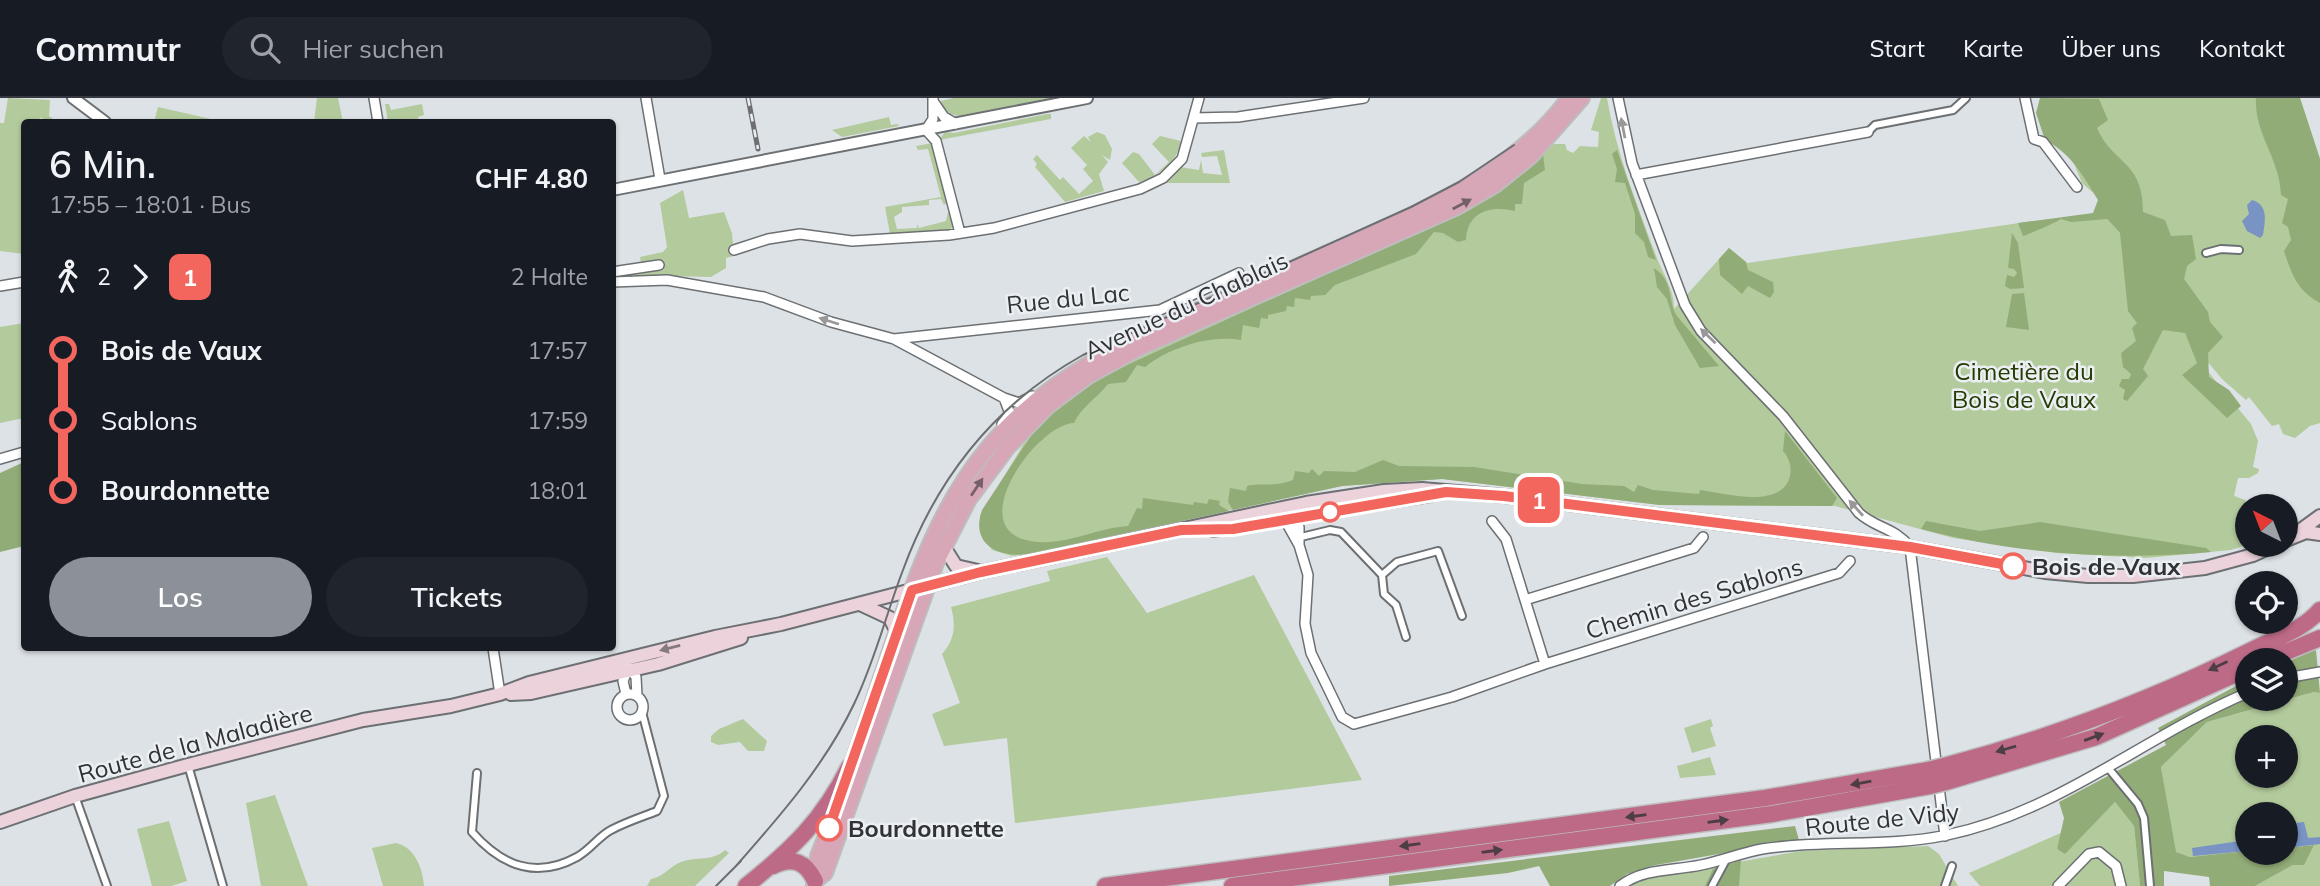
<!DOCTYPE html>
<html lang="de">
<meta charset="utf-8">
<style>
body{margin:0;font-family:Mulish,sans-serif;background:#20242c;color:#f1f3f6;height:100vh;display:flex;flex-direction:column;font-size:26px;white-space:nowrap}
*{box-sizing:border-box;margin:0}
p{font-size:23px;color:#9ea1a6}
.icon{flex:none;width:38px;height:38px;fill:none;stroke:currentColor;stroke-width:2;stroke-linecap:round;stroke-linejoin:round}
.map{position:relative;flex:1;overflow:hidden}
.side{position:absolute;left:21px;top:21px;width:595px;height:532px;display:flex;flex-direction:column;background:#171b24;border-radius:7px;box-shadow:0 2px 5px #0004}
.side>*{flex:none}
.badge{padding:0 14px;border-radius:10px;font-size:24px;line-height:46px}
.needle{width:46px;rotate:318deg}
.buttons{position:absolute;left:2235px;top:396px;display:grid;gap:14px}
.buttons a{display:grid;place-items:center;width:63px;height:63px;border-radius:50%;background:#171b24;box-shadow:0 2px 5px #0004;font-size:35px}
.map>.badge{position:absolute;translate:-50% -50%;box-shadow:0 0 0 4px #fff}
.legs{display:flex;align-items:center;gap:10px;height:77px;padding:0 28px;font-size:23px}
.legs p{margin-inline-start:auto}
.overview{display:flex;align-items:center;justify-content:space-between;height:119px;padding:0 28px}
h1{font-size:38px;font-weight:600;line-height:52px}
.cta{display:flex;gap:14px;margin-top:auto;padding:14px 28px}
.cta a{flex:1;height:80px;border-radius:42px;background:#8c9099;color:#fff;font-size:28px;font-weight:600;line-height:80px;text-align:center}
.cta a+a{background:#20242c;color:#f1f3f6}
ul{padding:0 28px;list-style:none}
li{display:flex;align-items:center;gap:24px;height:70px;font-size:26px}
li i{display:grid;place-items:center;width:10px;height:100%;margin:0 9px;background:currentColor}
li i::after{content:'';width:18px;height:18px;margin:-9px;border:5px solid;border-radius:50%;background:#171b24}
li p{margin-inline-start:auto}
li:first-child i{background:linear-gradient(#0000 50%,currentColor 0)}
li:last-child i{background:linear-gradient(currentColor 50%,#0000 0)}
header{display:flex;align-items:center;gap:42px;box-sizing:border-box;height:98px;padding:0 35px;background:#171b24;border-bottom:2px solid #363941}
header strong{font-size:33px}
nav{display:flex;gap:38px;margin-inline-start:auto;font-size:24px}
.search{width:490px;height:63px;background:#20242c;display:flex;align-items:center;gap:18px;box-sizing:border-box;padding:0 24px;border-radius:38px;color:#9ea1a6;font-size:26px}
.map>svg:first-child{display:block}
</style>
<header>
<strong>Commutr</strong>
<div class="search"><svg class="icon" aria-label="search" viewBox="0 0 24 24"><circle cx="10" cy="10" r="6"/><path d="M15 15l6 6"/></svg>Hier suchen</div>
<nav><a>Start</a><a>Karte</a><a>Über uns</a><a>Kontakt</a></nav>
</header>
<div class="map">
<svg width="2320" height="788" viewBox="0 0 2320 788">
<rect width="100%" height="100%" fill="#dde2e6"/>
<path fill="#b3ca9c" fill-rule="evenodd" d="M8,0L50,2L49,18L57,24H43L42,19L34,24H24V156L0,153V25H4Z
M317,0H338L343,24H314Z
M953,0H1051L961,18C950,17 944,14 941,3Z
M1601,0H1607C1616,54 1636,104 1655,155C1661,173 1675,192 1674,211L1729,150L1747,165L2026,124L2102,116L2120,135L2185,235L2196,259L2251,326L2258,343L2253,369L2259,371L2258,375L2249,380H2238L2234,398L2245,402L2250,408H2247V446H2250L2231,452L2146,460L2056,455L1953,440L1835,408L1660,407L1442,381L1342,388L1027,456L1012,458L992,452L982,438L980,418L1023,347L1067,302L1103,278L1161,249L1473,109L1507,88L1554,46H1565L1567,52L1573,55L1580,48L1598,49L1599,34L1591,32Z
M2047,0H2300L2320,61V325L2310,328L2295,340L2283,336L2279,326L2272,328L2249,299L2246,302L2222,281L2206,262L2152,147L2082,85Z
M385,6H389L391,12L422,6L424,17L418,19L419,24H388Z
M158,9L224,24H154Z
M1047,16H1051V21L939,42L945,34L954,35Z
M889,19L891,27L898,26L899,28L842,39L832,32Z
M1097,34L1105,37L1112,51L1110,62L1102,57L1108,64L1099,76L1104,93L1065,104L1035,69L1037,66L1033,61L1037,57L1060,82L1063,79L1079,96L1093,83L1083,71L1087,67L1071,50L1084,38L1091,44L1088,39Z
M1160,38L1181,43C1177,65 1159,77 1139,84L1122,65L1133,54L1139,56L1155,77L1169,64L1152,46Z
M933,45L947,104L944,107L941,101L929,102V107L902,109V114L894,119L897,131L917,130V126L919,130L946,123L948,114L952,116L953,128L949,133L890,136L885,109L941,99L928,51L918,52L916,48Z
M1224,52L1230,85H1163L1180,69L1199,72L1201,62L1203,75L1222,77L1217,58L1202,59L1201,55Z
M683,92L689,120L724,114L732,135L734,158L726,160V170L711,179L628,177L643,175L640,159L663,154L667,149L660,105Z
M24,225V320L0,325V229Z
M1107,459L1147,515L1254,477L1362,682L1015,725L1007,640L944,648L932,616L960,605L942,556C955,542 956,527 951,509L1050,483L1047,473Z
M2314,594L2320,595V788H2255L2293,767L2313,747L2286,750V716H2247V753L2190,759L2175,754L2161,669L2207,624ZM2247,639H2286V677H2247Z
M743,621L767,643L764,653H748L740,644L718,647L711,644V638L719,631Z
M1711,621L1713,628L1710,630L1716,648L1692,655L1684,630Z
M1710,659L1716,677L1680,680L1677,668Z
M275,697L308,788H261L246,705Z
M2115,704L2134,728L2140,788H1980L1969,775L2063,734L2057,751L2065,755Z
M169,723L187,783L171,788H152L137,731Z
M396,745C415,749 423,771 424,788H383L372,750Z
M1928,748L1939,756L1958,788H1628L1645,780L1801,753Z
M725,752L729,755L695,788H647L651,781C664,779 670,768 681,764C697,758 712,764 725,752Z"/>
<path fill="#92ac77" d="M2040,0L2099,1L2108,22L2097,30C2114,68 2143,62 2143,114L2165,122L2171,138L2192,137L2196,161L2187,168L2184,181L2208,214L2210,224L2223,239L2208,255L2209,279L2229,292L2241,308L2227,320L2182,277L2197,265L2185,235L2163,232L2143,271L2148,278L2127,303L2123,301L2125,292L2119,288L2122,281H2129L2131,276L2123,269L2121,255L2136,243L2132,230L2137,225L2128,213L2120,135L2107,121L2071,124L2061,121C2057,124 2027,137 2023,138L2018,125L2093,115L2098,102C2083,78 2072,56 2045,42L2036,15Z
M2256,0H2300L2320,61V205C2297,192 2292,177 2284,153L2291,142L2288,129L2282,125L2288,101L2281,97C2280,60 2254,36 2256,0Z
M1617,52L1656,162L1648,159L1644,144L1635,135V116L1625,85L1615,84L1617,71L1612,56Z
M1543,56L1545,72L1524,85L1522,106H1515V113C1491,107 1467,113 1466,142L1458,144L1443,135L1434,134L1416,156L1335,187L1325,197L1311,198L1310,202L1295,200L1294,209L1287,208L1286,213L1268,217V221L1261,220L1259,230L1243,227L1241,242C1209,237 1171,249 1145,269L1137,267L1126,284L1108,286C1096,301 1082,308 1074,325C1037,326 965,427 1026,442C1059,451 1095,430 1128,428L1137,410L1142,411L1143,400L1193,407L1194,404L1207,406L1209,401L1220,403L1219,407L1229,413L1027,456C998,460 970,446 982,412L1040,324L1103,278L1473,109L1507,88Z
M2012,135L2018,145L2024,190L2010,191L2005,188L2007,177L2014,179L2017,175L2014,171L2008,170Z
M1729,150L1746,164L1748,172L1773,184L1774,194L1770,200L1748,188L1742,196L1720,177L1719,161Z
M1654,170C1675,184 1667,203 1677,218L1719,268L1700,270L1675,227L1667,201L1657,189Z
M2024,195L2029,232L2006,229L2012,196Z
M1785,333L1837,400L1832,408L1660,407L1442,381L1342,388L1233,412L1228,404L1230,390L1246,393L1247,388C1258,385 1278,389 1293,382L1295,373L1309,375L1312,371L1319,378L1324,373L1355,374L1383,362L1399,368L1474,369L1582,386L1624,388L1634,394L1638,387L1653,392L1699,396L1700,392C1723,395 1782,412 1790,378C1792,368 1789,360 1783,353Z
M24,364V448L0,454V375Z
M1926,423L1980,433L2040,424L2206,450L2211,454C2114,463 2016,456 1921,431Z
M2316,552L2320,595L2314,594L2207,624L2161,669L2176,754L2190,759L2247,753L2286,754V750L2314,747L2304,767H2293L2255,788H2210L2209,779L2164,773V788H2140L2134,728L2115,704L2065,756L2057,751L2064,720L2059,704L2166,647L2158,630L2247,582V600H2286L2285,562Z
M1795,728L1799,742L1656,767L1627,776L1610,788H1550L1539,768L1508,775L1389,788V778Z
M1741,762L1739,788H1705L1713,771Z"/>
<path fill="#7893c4" d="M2252,102C2269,107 2265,123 2263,137L2260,140L2247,133L2242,123L2249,116L2247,107Z
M2304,724L2308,740L2320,739V746L2286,750V726Z
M2247,742V753L2193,758L2192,750Z"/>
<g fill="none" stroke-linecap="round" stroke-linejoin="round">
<defs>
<path id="pedestrian" d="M1868,34L1875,27L1953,12L1966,0
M2206,155L2221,151L2239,152
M1301,439L1330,432L1341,434L1382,477L1397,464L1438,453L1462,518
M1382,477L1384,496L1396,507L1406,539
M188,667L223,788
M2109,671L2138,706L2144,720L2150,788
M477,675L472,734C501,767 535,782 577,759C590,752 599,738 611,732C626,724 642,719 657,713L664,698L642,614
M75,698L107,788
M1712,788L1727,760
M1945,788L1952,768"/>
<path id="minor" d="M374,0L378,24
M646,0L660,81
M933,0V21L926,32L936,43L960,135
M1618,0L1632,65L1685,207L1701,233L1783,318L1859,415C1877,431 1894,429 1910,449L1945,738
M2025,0L2034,41L2043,44L2077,89
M933,3L944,19L956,26
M1194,20L1238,19L1364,0
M1636,77L1868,34
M734,152L768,141L800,136L852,143L949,137L994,130L1140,91L1163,80L1182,61L1199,0
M612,174L659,167
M612,184L667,182L764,199L831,224L894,241L1004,300L1019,305L1032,298
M0,188L24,184
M894,241L1160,212L1239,175
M1002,326L1010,316L1004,300
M0,361L24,354
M1290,417L1285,422L1299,447
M1288,418L1299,429V447L1308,477L1305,526L1311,555L1342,619L1354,626L1452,599L1545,566L1839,475L1850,463
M1492,423L1506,441L1525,502L1694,450L1703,439
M1525,502L1545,566
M493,550L500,596
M627,568L636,579L637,598
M2286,580L2320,574
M617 609a13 13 0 1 1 26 0a13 13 0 1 1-26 0Z
M626,596L623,583L628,571
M1620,788C1643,770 1673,773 1701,767C1721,763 1741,755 1762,751C1823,741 1886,750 1947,737C2058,714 2145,638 2247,595
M2058,788L2089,756L2099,754L2116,768L2121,788"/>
<path id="tertiary" d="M73,0L105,24
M612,92L1087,0"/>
<path id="secondary" d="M1213,432L1430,397
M2298,434L2320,418
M2286,442L2306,434L2320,436
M944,449L956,468L978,473
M860,506L890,520L897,534
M511,596L531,595L658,566L741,540
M0,724L75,698L188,667L363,622L451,608L500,596L529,585L715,539L781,526L981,474L1306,405L1384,393L1422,391L1504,398L1910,449L2045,474L2088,478H2133L2205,470L2253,457L2277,446"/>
<path id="primary" d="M815,783L825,775L936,465L969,401L1007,350L1048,308L1088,278L1141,249L1457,109L1495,87L1531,58L1582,0
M814,787L818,758C848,685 871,608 897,533C919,469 943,404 987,351C1047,277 1134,240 1219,203C1273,179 1327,156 1380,132C1449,101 1523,63 1569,0"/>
<path id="motorway" d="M2267,562L2320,540
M1944,668C2051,640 2153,601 2252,552C2276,540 2303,532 2320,512
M1946,684L2096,639L2247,571
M773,768C793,758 806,764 815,783
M746,788C791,752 823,722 849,669
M1105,788L1765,700L1928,672
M1232,788L1772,716L1930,688"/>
</defs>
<use href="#pedestrian" stroke="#6c7073" stroke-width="10"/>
<use href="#minor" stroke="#6c7073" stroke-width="12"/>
<use href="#tertiary" stroke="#6c7073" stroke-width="14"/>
<use href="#secondary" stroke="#6c7073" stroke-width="16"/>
<use href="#primary" stroke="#bdbdbe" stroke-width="18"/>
<use href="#motorway" stroke="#bdbdbe" stroke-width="19"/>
<use href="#pedestrian" stroke="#fff" stroke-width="6"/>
<use href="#minor" stroke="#fff" stroke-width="9"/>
<use href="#tertiary" stroke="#fff" stroke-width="10"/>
<use href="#secondary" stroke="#ebd2db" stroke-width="12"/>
<use href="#primary" stroke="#d7a6b7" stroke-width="14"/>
<use href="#motorway" stroke="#bd6a87" stroke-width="16"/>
<path stroke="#6c6e71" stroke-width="2" d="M736,768C780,718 825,667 854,606C875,563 886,516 903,472C937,379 997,305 1083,257L1411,109L1459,84L1514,47
M716,788L741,763"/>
<defs>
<path id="rail" d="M748,0L758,51"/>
</defs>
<use href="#rail" stroke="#6c6e71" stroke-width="5"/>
<use href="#rail" stroke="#ebeff3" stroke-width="2.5" stroke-dasharray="8" stroke-linecap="butt"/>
<defs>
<path id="motorway-bridge" d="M1928,672L1944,668
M1930,688L1946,684"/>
</defs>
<use href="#motorway-bridge" stroke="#bdbdbe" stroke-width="19" stroke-linecap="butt"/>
<use href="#motorway-bridge" stroke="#bd6a87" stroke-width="16"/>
</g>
<defs><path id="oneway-solid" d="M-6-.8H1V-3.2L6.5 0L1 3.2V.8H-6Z" transform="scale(1.75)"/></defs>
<g fill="#98989a">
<use href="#oneway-solid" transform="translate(1623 30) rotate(-101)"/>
<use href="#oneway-solid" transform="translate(829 223) rotate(-162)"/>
<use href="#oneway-solid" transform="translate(1708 238) rotate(-136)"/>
<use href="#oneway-solid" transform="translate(1856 410) rotate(-132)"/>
</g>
<g fill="#736068">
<use href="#oneway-solid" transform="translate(1462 106) rotate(-28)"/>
<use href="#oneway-solid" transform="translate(977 389) rotate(-56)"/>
</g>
<use fill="#857a7f" href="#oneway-solid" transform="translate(670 550) rotate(166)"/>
<g fill="#4d3d45">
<use href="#oneway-solid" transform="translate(2218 568) rotate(155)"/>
<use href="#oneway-solid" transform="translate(2094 639) rotate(-20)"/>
<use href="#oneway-solid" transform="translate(2006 651) rotate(164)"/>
<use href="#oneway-solid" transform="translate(1861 685) rotate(170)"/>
<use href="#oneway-solid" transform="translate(1636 718) rotate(172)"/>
<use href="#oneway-solid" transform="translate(1718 723) rotate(-8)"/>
<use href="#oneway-solid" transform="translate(1410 747) rotate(172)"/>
<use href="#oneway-solid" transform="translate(1492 753) rotate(-8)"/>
</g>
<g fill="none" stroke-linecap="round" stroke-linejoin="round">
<defs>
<path id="line-1" d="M829,730L912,492L981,474L1181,432L1233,431L1446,394L1504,398L1910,449L2013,468"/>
</defs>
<use href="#line-1" stroke="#fff" stroke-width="16"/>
<use href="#line-1" stroke="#f2665e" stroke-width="10"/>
</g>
<g fill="#fff" stroke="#f2665e" stroke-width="3.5">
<circle cx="1330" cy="414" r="9"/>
<circle cx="2013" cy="468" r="12"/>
<circle cx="829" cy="730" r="12"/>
</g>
<g text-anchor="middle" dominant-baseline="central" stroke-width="5" stroke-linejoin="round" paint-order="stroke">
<g font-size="24" fill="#313234" stroke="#ebeff3">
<text transform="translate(1068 200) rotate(-6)">Rue du Lac</text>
<text transform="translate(1186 207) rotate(-25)">Avenue du Chablais</text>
<text transform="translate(1694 500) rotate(-17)">Chemin des Sablons</text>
<text transform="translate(195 645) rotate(-15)">Route de la Maladière</text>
<text transform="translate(1882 721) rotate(-6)">Route de Vidy</text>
</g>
<g font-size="24" fill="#253c00" stroke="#ebeff3">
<text x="2024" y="273">Cimetière du<tspan x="2024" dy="28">Bois de Vaux</tspan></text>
</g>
<g font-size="24" font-weight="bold" fill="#313234" stroke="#ebeff3" text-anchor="start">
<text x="2032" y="468">Bois de Vaux</text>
<text x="848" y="730">Bourdonnette</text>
</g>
</g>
</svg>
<div class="buttons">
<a><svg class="needle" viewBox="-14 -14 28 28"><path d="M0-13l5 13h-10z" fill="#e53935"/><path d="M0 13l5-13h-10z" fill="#9ea1a6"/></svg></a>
<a><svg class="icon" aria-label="locate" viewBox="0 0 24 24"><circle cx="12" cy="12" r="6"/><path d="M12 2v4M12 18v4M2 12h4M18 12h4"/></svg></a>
<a><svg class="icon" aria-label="layers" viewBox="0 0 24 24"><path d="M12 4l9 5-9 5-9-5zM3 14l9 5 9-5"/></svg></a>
<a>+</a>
<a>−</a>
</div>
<b class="badge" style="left:1539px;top:402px;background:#f2665e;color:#fff">1</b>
<section class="side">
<div class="overview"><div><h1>6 Min.</h1><p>17:55 – 18:01 · Bus</p></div><b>CHF 4.80</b></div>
<div class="legs"><svg class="icon" aria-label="walk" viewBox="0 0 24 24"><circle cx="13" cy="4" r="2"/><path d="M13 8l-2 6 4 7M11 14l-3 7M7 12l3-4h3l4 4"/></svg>2<svg class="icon" aria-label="forward" viewBox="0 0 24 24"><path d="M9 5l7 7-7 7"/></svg><b class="badge" style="background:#f2665e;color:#fff">1</b><p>2 Halte</p></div>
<ul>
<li><i style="color:#f2665e"></i><b>Bois de Vaux</b><p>17:57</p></li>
<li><i style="color:#f2665e"></i><span>Sablons</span><p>17:59</p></li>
<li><i style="color:#f2665e"></i><b>Bourdonnette</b><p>18:01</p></li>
</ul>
<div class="cta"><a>Los</a><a>Tickets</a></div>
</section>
</div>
